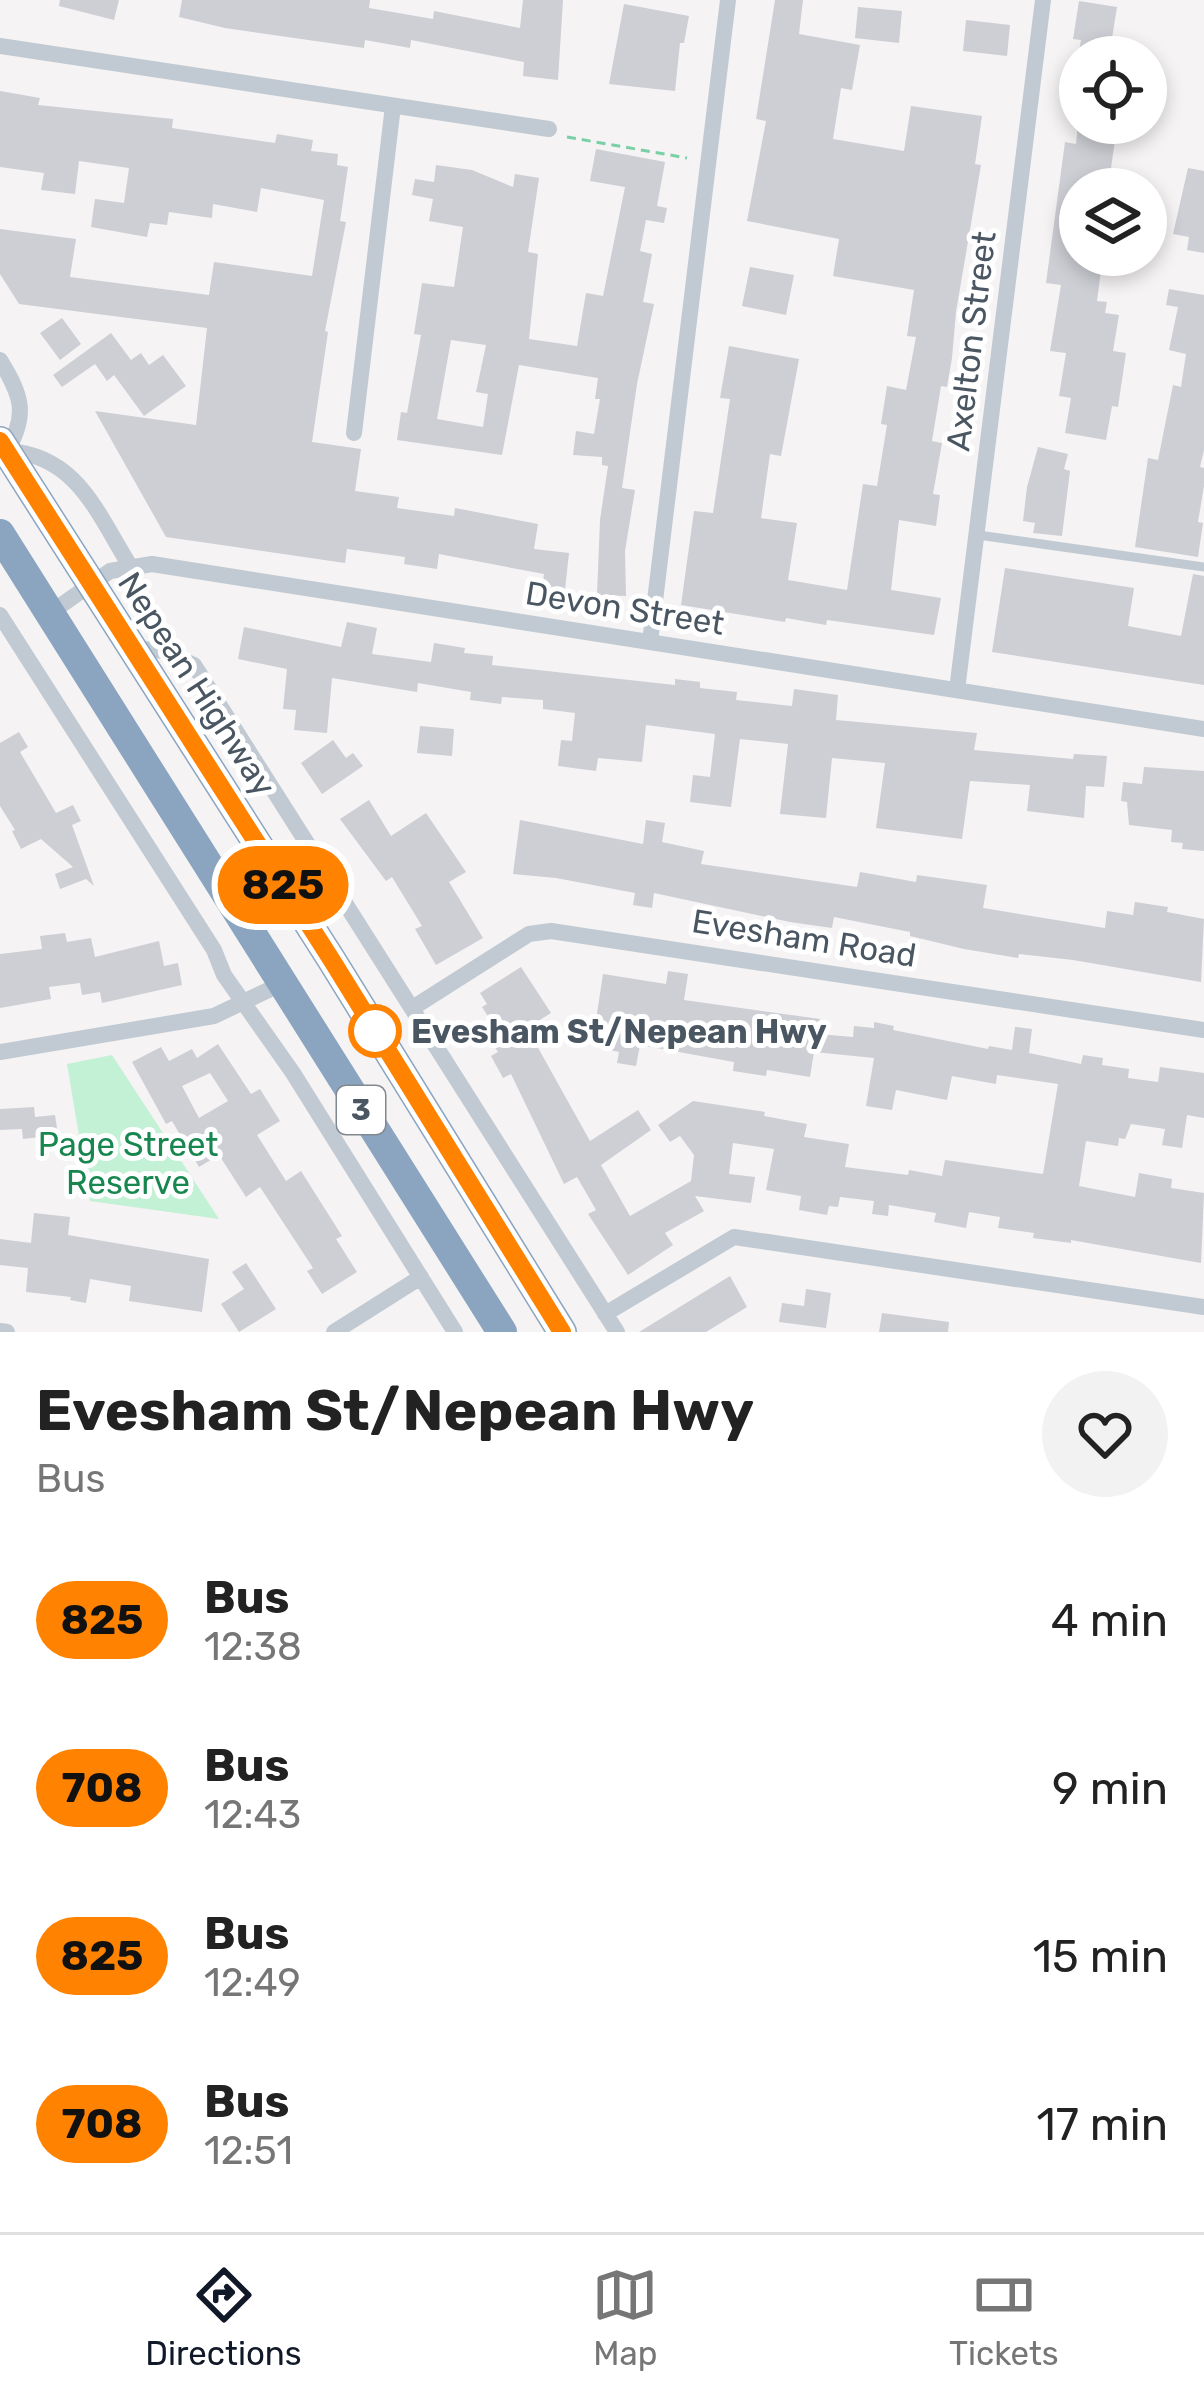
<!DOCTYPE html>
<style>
body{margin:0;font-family:Rubik,sans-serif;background:#f2f2f2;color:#222;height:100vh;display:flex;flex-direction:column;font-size:45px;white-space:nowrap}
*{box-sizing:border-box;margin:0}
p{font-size:39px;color:#767676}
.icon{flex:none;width:66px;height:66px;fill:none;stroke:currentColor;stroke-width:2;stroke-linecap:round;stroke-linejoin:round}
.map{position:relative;height:1332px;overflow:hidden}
.sheet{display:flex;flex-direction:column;background:#fff;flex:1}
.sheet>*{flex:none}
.badge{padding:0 24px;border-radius:39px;font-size:42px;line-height:78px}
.buttons{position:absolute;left:1059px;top:36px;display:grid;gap:24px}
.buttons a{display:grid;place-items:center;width:108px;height:108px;border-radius:50%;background:#fff;box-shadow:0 6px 18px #0003;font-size:60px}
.map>.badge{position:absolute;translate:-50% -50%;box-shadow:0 0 0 6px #fff}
.round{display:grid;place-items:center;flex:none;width:126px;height:126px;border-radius:63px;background:#f2f2f2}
.headline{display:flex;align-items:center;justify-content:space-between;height:204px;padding:0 36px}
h1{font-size:57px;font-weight:700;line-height:90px}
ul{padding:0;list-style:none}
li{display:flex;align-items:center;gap:36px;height:168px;padding:0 36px}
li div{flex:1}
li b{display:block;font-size:45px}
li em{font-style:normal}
li .badge{min-width:132px;font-weight:700;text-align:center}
.tabs{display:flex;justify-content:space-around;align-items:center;height:168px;border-top:3px solid #e0e0e0;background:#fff;font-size:33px;color:#767676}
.tabs a{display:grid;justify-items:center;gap:6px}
.tabs .selected{color:#111827}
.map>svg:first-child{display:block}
</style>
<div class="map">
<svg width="1204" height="1332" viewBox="0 0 1204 1332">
<rect width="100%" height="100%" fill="#f5f3f3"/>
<path fill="#c3f1d5" d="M112,1055L219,1219L90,1201L67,1064Z"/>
<path fill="#cdcfd5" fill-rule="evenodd" d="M60,0H119L114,20L59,6Z
M182,0H370L369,8L433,19L434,11L520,28L523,0H563L558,80L523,76L524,62L411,40L410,48L365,40L364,48L225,28L179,17Z
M775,0H803L799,34L860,45L852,90L841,88L833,139L904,151L911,106L982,116L975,164L981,165L956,312L952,358L947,387L941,386L932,441L942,443L933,494L940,495L936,526L899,520L891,590L941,598L934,635L827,620L826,625L786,618L785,622L681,605L694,511L713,513L730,399L720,398L729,346L799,359L781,456L770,454L761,518L797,523L788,580L847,590L863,484L877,486L887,425L881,424L887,386L906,390L916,337L907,336L914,290L833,276L839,239L747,221L766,121L756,119Z
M1079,1L1117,7L1109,57H1078L1081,40L1073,39Z
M624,4L689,16L684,43H680L675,91L609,84Z
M858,7L902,11L899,43L855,38Z
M966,20L1010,25L1007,56L963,51Z
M0,91L40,98L38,105L173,119L172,128L275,143L277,134L313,140L311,151L338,154L337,165L348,167L340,221L346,222L325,331L328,332L312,442L361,449L355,491L399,497L397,508L454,516L455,508L538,524L534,549L569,553L565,590L542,588L544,574L439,554L437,569L404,564L405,557L347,549L345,563L166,537L95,411L196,425L207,328L19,304L0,274V229L76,239L70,277L209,295L214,262L312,276L324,200L261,188L257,212L213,204L212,218L169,212L167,225L150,223L147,237L91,227L95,199L124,203L129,168L79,161L75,194L41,190L44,173L0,167Z
M1078,123H1129L1127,141L1115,140L1108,189H1080V255H1103L1097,301L1107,302L1105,313L1119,315L1113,351L1126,353L1118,407L1112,406L1106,440L1065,433L1071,398L1059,396L1066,353L1050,351L1061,285L1046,283L1065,142L1076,144Z
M596,149L665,162L657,206L667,208L664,223L646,220L640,251L652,254L643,302L654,304L637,384L622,488L635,490L625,551L626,596L597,595L600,520L608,466L602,465V457L573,455L576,431L594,434L600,399H595L598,378L519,365L502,455L397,440L401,412L407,413L421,335L414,334L422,283L454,287L463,227L429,221L433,199L412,195L415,179L434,182L436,165L472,170L513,187L515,174L539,178L528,252L538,254L529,339L577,346L586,293L603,296L625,187L590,181ZM451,340L486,345L476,392L488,394L483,427L437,419Z
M1188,168L1204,171V253L1187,250L1189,237L1173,234Z
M750,267L794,275L786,315L742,306Z
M1169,289L1204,295V450L1200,467L1204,468V486L1198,522L1203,523L1198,557L1135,547L1148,458L1158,460L1173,385L1181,387L1186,354L1169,350L1178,307L1166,305Z
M62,318L81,344L60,360L40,333Z
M111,333L131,360L141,353L149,365L163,355L186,386L144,416L114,375L107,381L95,364L62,387L53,375Z
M1038,447L1068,454L1064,469L1070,471L1062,536L1033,533L1035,523L1023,521L1027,487Z
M1005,568L1134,588L1128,626L1181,636L1193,574L1204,576V685L992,652Z
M347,622L377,628L372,654L431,662L434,643L465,648L464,653L493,656L492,665L675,685V679L700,682V688L737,692L736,700L792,706L794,689L838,695L836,720L977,733L974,750L1073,759L1074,754L1107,756L1104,787L1086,786L1084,818L1027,811L1030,785L970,781L962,839L876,828L885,763L832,758L826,818L780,814L788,744L740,739L731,807L690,802L693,775L710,777L715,734L646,725L642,762L598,758L596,771L558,766L561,740L572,741L575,713L543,709V700L502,697L501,704L470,700L471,692L418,683L417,692L332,678L327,733L294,730L296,710L283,709L287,669L238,659L244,627L341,647Z
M420,726L454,729L452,756L417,753Z
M19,732L28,747L20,752L56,813L73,805L81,821L72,825L94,886L86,879L60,889L55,874L73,867L41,839L21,849L12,831L15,830L0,806V743Z
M333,740L346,758L353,753L363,766L322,794L301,763Z
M1144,767L1204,771V851L1182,849L1183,843L1171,842L1172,830L1129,825L1127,802L1121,801L1123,782L1142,784Z
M369,800L391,836L426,813L466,872L449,882L483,938L436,965L415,929L422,926L392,877L386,881L340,819Z
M520,820L643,844L646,820L665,823L662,842L704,851L701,864L857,887L860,872L916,882L917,875L987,885L983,908L1105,928L1107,911L1133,915L1135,902L1168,907L1167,912L1204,919L1201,982L1073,960L1019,954L1018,958L964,949L910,936V932L834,917L832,928L790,922L654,893L652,908L633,905L635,893L556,878L513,874Z
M65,933L67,942L91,938L95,957L159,941L164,966L178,963L182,985L102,1003L100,992L82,995L80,983L49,987L51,999L0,1008V954L42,949L40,936Z
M521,967L551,1013L527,1028L590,1141L638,1110L651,1130L601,1165L630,1216L691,1181L694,1155L680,1136L670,1142L658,1125L693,1101L765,1112L764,1116L807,1124L804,1137L849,1144L845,1167L908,1175L909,1170L942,1176L945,1160L1043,1174L1058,1084L997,1075L996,1084L952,1076L947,1100L896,1090L892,1110L866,1106L874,1058L814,1052L810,1077L767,1070L766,1076L733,1071L734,1062L640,1045L636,1066L617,1063L619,1052L610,1050L611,1043L596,1020L603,974L666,984L668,971L688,974L684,1000L820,1019L818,1034L853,1037L854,1026L874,1028V1022L894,1026L893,1030L988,1049L989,1046L1012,1050L1015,1027L1032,1029L1029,1053L1081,1064L1083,1055L1103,1058L1102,1065L1129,1069L1128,1078L1158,1082L1160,1067L1204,1073V1118L1187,1115L1182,1148L1162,1145L1165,1129L1131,1124L1125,1139L1119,1138L1118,1146L1086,1141L1079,1186L1135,1197L1139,1173L1172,1179L1171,1188L1204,1193L1201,1263L1071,1240V1243L1033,1238L1034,1233L998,1228L1000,1217L969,1212L966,1228L934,1222L936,1213L889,1205L888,1216L872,1214L874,1201L840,1197L838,1207L829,1206L827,1215L799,1210L801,1196L766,1190L774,1149L733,1143L729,1174L755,1177L751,1203L695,1196L704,1211L665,1233L673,1245L628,1275L588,1214L596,1210L577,1177L564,1184L511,1074L503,1078L491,1056L498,1052L489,1038L498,1032L482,1007L487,1004L480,993Z
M218,1044L251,1094L260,1089L280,1121L257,1135L286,1181L301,1171L342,1236L336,1239L357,1272L322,1294L307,1271L313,1268L260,1187L246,1197L219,1155L199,1167L172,1121L166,1124L132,1062L161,1047L169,1061L192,1049L197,1058ZM210,1073L228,1101L199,1118L182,1086Z
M34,1107L35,1117L55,1115L58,1135L23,1139L22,1129L0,1130V1109Z
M34,1213L70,1217L68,1235L209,1259L202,1312L129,1301L131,1286L90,1279L86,1303L70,1300L71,1297L26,1292L28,1268L0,1265V1239L31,1243Z
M246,1263L276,1309L239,1332L221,1304L244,1289L232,1272Z
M730,1276L747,1307L706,1332H639Z
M806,1289L831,1293L826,1328L779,1322L782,1303L804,1306Z
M882,1313L949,1322L948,1332H879Z"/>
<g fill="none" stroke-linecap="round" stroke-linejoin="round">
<path stroke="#7ad0a6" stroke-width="3" stroke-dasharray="9 6" stroke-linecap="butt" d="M567,137L687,158"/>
<path stroke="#c1cad2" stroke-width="9" d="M978,535L1204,567"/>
<path stroke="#c1cad2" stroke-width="16" d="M0,46L549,129
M0,360C22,396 28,414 7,451C77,455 97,513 130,566
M354,433L393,106
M50,613L110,571L152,564L1204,729
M0,615L214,950L224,975L293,1073L455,1332
M650,642L728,0
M134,648L163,651L194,665L617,1332
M957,690L1043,0
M414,1007L529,934L551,931L1204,1030
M0,1052L214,1016L281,984
M605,1314L734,1237L1204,1307
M0,1331L7,1332
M334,1332L421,1277"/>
<path stroke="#8ba5c1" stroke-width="30" d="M0,441L331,959L562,1332
M0,534L502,1332"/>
</g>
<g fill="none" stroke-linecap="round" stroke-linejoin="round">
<defs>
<path id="line" d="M0,441L331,959L562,1332"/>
</defs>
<use href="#line" stroke="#fff" stroke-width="27"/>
<use href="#line" stroke="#ff8200" stroke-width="18"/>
</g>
<circle fill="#fff" stroke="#ff8200" stroke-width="6" cx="375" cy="1031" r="24"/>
<g text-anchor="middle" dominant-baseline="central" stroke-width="10" stroke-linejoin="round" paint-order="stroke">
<rect fill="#fff" stroke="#808990" stroke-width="3" x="337" y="1086" width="48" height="48" rx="9"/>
<g font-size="30" font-weight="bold" fill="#4a5661">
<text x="361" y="1110">3</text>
</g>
<g font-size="33" fill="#4a5661" stroke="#fff">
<text transform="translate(971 341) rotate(-83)">Axelton Street</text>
<text transform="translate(625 608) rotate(9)">Devon Street</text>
<text transform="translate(197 684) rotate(57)">Nepean Highway</text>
<text transform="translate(804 938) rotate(9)">Evesham Road</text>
</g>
<g font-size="33" font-weight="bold" fill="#4a5661" stroke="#fff" text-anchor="start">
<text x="411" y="1031">Evesham St/Nepean Hwy</text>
</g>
<g font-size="33" fill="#17864f" stroke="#fff">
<text x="128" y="1144">Page Street<tspan x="128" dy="38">Reserve</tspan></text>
</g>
</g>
</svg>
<div class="buttons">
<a><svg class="icon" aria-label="locate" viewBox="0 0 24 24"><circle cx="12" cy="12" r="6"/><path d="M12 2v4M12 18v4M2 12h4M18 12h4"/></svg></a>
<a><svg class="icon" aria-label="layers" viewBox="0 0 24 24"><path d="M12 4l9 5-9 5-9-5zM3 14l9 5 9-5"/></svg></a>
</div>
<b class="badge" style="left:283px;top:885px;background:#ff8200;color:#111">825</b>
</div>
<section class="sheet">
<div class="headline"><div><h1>Evesham St/Nepean Hwy</h1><p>Bus</p></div><a class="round"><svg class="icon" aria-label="heart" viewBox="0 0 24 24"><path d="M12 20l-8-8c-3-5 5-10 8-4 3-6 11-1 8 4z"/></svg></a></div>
<ul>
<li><span class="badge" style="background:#ff8200;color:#111">825</span><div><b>Bus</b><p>12:38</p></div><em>4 min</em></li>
<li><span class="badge" style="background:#ff8200;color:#111">708</span><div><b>Bus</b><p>12:43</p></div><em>9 min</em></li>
<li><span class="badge" style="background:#ff8200;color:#111">825</span><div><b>Bus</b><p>12:49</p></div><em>15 min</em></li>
<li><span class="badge" style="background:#ff8200;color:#111">708</span><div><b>Bus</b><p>12:51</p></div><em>17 min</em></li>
</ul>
</section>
<nav class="tabs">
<a class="selected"><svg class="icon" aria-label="directions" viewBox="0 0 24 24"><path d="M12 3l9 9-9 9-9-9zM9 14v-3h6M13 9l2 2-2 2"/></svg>Directions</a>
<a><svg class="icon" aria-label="map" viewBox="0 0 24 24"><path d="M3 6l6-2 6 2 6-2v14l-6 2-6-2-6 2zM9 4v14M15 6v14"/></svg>Map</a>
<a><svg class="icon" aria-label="tickets" viewBox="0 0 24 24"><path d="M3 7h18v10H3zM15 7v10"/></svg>Tickets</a>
</nav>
